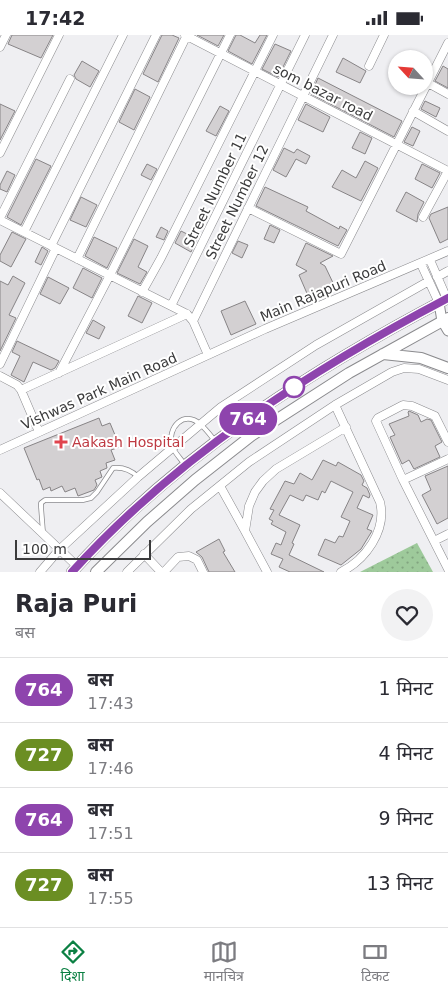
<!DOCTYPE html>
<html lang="hi">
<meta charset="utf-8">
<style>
body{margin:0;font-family:"DejaVu Sans","Noto Sans Devanagari",sans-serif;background:#f2f2f3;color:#2b2b33;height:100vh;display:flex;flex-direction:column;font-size:19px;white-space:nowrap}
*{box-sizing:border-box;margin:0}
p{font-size:16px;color:#7c7c81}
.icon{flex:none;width:28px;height:28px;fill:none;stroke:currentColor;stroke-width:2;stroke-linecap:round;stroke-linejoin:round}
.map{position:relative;height:537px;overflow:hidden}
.panel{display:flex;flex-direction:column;background:#fff;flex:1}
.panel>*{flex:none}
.badge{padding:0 10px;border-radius:16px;font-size:18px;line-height:32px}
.needle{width:32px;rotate:296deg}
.buttons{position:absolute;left:388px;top:15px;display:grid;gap:10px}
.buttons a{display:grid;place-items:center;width:45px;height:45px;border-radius:50%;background:#fff;box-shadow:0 1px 4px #0004;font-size:25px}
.scale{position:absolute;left:15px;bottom:12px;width:136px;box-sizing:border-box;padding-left:5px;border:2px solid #3b3b3c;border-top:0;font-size:14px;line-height:18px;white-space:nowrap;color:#3b3b3c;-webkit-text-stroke:4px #fff;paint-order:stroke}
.map>.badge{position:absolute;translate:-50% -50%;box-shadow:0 0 0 2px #fff}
.round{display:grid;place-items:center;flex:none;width:52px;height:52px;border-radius:26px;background:#f2f2f3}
.summary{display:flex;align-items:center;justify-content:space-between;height:85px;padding:0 15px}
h1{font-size:24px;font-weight:800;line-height:38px}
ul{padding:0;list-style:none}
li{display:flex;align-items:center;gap:15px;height:65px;padding:0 15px;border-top:1px solid #e1e1e2}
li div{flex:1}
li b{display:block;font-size:19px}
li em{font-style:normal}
li .badge{min-width:55px;font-weight:700;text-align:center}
.status{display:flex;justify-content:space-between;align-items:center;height:35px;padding:0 25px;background:#fff;direction:ltr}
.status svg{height:14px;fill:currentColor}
.tab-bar{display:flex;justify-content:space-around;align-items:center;height:70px;border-top:1px solid #e1e1e2;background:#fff;font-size:14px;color:#7c7c81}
.tab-bar a{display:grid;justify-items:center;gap:2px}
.tab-bar .active{color:#0b8043}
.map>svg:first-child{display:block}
</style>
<div class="status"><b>17:42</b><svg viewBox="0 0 49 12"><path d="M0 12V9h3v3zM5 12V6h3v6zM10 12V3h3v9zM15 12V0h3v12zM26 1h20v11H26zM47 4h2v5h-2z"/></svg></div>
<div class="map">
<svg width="448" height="537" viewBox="0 0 448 537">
<defs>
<pattern id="park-dots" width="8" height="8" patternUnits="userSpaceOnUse" patternTransform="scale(1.25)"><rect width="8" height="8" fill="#9eca9b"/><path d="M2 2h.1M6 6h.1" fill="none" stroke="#82a580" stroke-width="1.8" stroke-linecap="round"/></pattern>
</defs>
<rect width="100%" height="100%" fill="#efeff2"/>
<path fill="url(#park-dots)" d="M417,508L433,537H360Z"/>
<path fill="#d3d0d2" stroke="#878486" d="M12,0H53L41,23L8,9Z
M162,0H172L179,3L158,47L143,39Z
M197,0H224L218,11Z
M236,0H240L255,8L260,0H267L252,29L228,16Z
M275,9L291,16L278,42L262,34Z
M343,23L366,36L360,48L336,37Z
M82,26L99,36L90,52L76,44L74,40Z
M443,31L448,34V53L435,46Z
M318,43L402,86L394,102L311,59Z
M135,54L150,62L134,95L119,87Z
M425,66L440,73L436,82L421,74Z
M0,69L15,76L0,105Z
M306,69L330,82L323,97L298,85Z
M220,71L229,76L216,101L206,96Z
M412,92L420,96L413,111L404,107Z
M360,97L372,103L365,119L352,113Z
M284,113L294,118L297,114L310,121L306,129L296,124L286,142L273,135Z
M36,124L51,131L21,190L7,182Z
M365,126L378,133L361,166L332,152L342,135L356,143Z
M147,129L157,134L151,145L141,140Z
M422,129L440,138L432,153L415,144Z
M7,136L15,140L7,157L0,154V150Z
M265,152L308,172L306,176L339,194L340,191L347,195L338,211L256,171Z
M406,157L424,167L418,179L417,187L396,176Z
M81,162L97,170L86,192L70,185Z
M448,172V204L440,208L429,183L431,179Z
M270,190L280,195L274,208L264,204Z
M161,192L168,196L164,205L156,202Z
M181,196L197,204L191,217L175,208Z
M12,197L26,204L11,232L0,226V220Z
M94,202L117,213L107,233L85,221Z
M134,204L148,211L138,232L147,237L140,249L117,238Z
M238,206L248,210L242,223L232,218Z
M306,208L333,221L320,228L325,231L335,252L309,263L299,240L307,236L296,230Z
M42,212L48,216L41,230L35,227Z
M83,233L102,243L92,263L73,253Z
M13,241L25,248L9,280L16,283L0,316V246L8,250Z
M48,242L69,253L60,269L40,259Z
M138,261L152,268L142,288L128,281Z
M245,266L256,289L231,300L221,276Z
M93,285L105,292L99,304L86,298Z
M17,306L59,326L55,333L51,335L33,327L24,347L11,340L20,321L12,317Z
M409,376L418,380L421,387L427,384L431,385L442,407L435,411L440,422L414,434L409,425L402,429L390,402L395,400L389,389L409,381L408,377Z
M99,383L102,391L110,388L120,412L111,415L115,425L106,428L107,433L100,436L102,442L95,445L97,450L94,455L78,461L75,453L65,457L62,451L51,456L50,452L43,455L39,444L37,445L24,413Z
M323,425L336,431L338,427L361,440L364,446L362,450L367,453L370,460L369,463L363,460L357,473L373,480L367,494L372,496L361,514L341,530L318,520L325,504L335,508L339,501L343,502L350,486L341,482L353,457L331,446L325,458L322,456L318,465L306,460L303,466L290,460L279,480L300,490L292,508L294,509L289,520L324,537H290L279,532L283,524L271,519L276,508L281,510L286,497L271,489L273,486L269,484L274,475L270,474L285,446L294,449L300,438L312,445Z
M448,431V483L437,489L422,460L431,455L425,441Z
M219,504L225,516L223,517L235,537H209L202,522L196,517Z"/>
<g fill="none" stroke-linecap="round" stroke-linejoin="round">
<defs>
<path id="service" d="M185,430C181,424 174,417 172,411C167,392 184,375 200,389C206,394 211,401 216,407
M43,497L41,472V468L45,465H83L91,463L97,457L113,433C124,432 131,435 138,442"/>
<path id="minor" d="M185,0L448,136
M0,12L6,0
M369,31L384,0
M428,48L448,59
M413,76L448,96
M0,118L59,0
M248,173L341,219L448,8
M423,182L448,136
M0,183L70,44
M0,185L187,279L193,286L208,320
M24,197L123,0
M51,211L156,0
M77,224L187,0
M430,225L447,264
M421,229L439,268
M437,242L448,236
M142,257L161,223L273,0
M171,271L305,0
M193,286L333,0
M0,329L56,213
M59,338L110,240L230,0
M0,341L17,350L21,355L39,397
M21,355L187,279
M335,370L380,467C387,496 365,525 341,537
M448,407L435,381L412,371L403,370L378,383L376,386L403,445L448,534
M0,415L265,294L448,216
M403,445L448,424
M220,451L245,496
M0,458L77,531
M434,506L448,499
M144,519L161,537
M40,537L59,515L138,442L221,372L316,310L429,246
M127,537L191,474L249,427L335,370L392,337L404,333L419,334L448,345
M164,537L178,522L189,521L197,525L203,537
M267,537L245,496L249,471L255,457L263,446L276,434L346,392"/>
<path id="tertiary" d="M439,268L442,286L448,296"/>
<path id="secondary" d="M383,319L421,323L448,333
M72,537C176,421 311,335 448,263
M96,537L147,487L195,445L251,401L349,338L448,283"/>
</defs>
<use href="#service" stroke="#8b8b8e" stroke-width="5.5"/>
<use href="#minor" stroke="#8b8b8e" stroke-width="9"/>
<use href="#tertiary" stroke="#8b8b8e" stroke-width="11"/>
<use href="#secondary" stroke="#8b8b8e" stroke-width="12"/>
<use href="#service" stroke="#fff" stroke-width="4"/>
<use href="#minor" stroke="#fff" stroke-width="8"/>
<use href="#tertiary" stroke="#fff" stroke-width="9"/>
<use href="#secondary" stroke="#fff" stroke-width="10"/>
</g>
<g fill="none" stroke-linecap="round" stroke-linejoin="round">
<defs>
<path id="line" d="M72,537C177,421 311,335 448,263"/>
</defs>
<use href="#line" stroke="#fff" stroke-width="11"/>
<use href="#line" stroke="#8e44ad" stroke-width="8"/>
</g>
<circle fill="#fff" stroke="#8e44ad" stroke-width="2.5" cx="294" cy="352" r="10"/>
<path fill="#e0444e" stroke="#fff" stroke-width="2" d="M58.5 399.5h5v5h5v5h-5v5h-5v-5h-5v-5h5z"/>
<g text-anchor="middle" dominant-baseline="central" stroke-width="4" stroke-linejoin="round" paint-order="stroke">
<g font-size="14" fill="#3b3b3c" stroke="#fff">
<text transform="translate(323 57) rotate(27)">som bazar road</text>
<text transform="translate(215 155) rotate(-64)">Street Number 11</text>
<text transform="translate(237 167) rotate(-64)">Street Number 12</text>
<text transform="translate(323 256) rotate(-23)">Main Rajapuri Road</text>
<text transform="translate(99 356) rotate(-24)">Vishwas Park Main Road</text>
</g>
<g font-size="14" fill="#be3a42" stroke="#fff" text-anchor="start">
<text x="72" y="407">Aakash Hospital</text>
</g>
</g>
</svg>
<div class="buttons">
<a><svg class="needle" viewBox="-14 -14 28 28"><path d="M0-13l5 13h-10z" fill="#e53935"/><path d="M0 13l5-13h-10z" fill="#7c7c81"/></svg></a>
</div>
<div class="scale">100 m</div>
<b class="badge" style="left:248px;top:384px;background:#8e44ad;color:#fff">764</b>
</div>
<section class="panel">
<div class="summary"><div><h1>Raja Puri</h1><p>बस</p></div><a class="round"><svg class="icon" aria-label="heart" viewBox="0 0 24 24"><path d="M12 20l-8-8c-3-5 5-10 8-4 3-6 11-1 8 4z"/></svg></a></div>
<ul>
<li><span class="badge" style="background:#8e44ad;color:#fff">764</span><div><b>बस</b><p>17:43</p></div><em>1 मिनट</em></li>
<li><span class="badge" style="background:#6b8e23;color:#fff">727</span><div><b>बस</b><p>17:46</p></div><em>4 मिनट</em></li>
<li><span class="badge" style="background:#8e44ad;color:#fff">764</span><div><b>बस</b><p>17:51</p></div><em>9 मिनट</em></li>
<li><span class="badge" style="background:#6b8e23;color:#fff">727</span><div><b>बस</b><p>17:55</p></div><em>13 मिनट</em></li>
</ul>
</section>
<nav class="tab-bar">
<a class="active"><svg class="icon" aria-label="directions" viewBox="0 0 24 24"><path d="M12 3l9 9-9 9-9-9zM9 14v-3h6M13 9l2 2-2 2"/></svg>दिशा</a>
<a><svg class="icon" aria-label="map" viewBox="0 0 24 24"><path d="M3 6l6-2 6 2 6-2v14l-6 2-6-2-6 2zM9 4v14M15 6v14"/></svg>मानचित्र</a>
<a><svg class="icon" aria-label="tickets" viewBox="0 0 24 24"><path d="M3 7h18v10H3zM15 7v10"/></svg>टिकट</a>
</nav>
